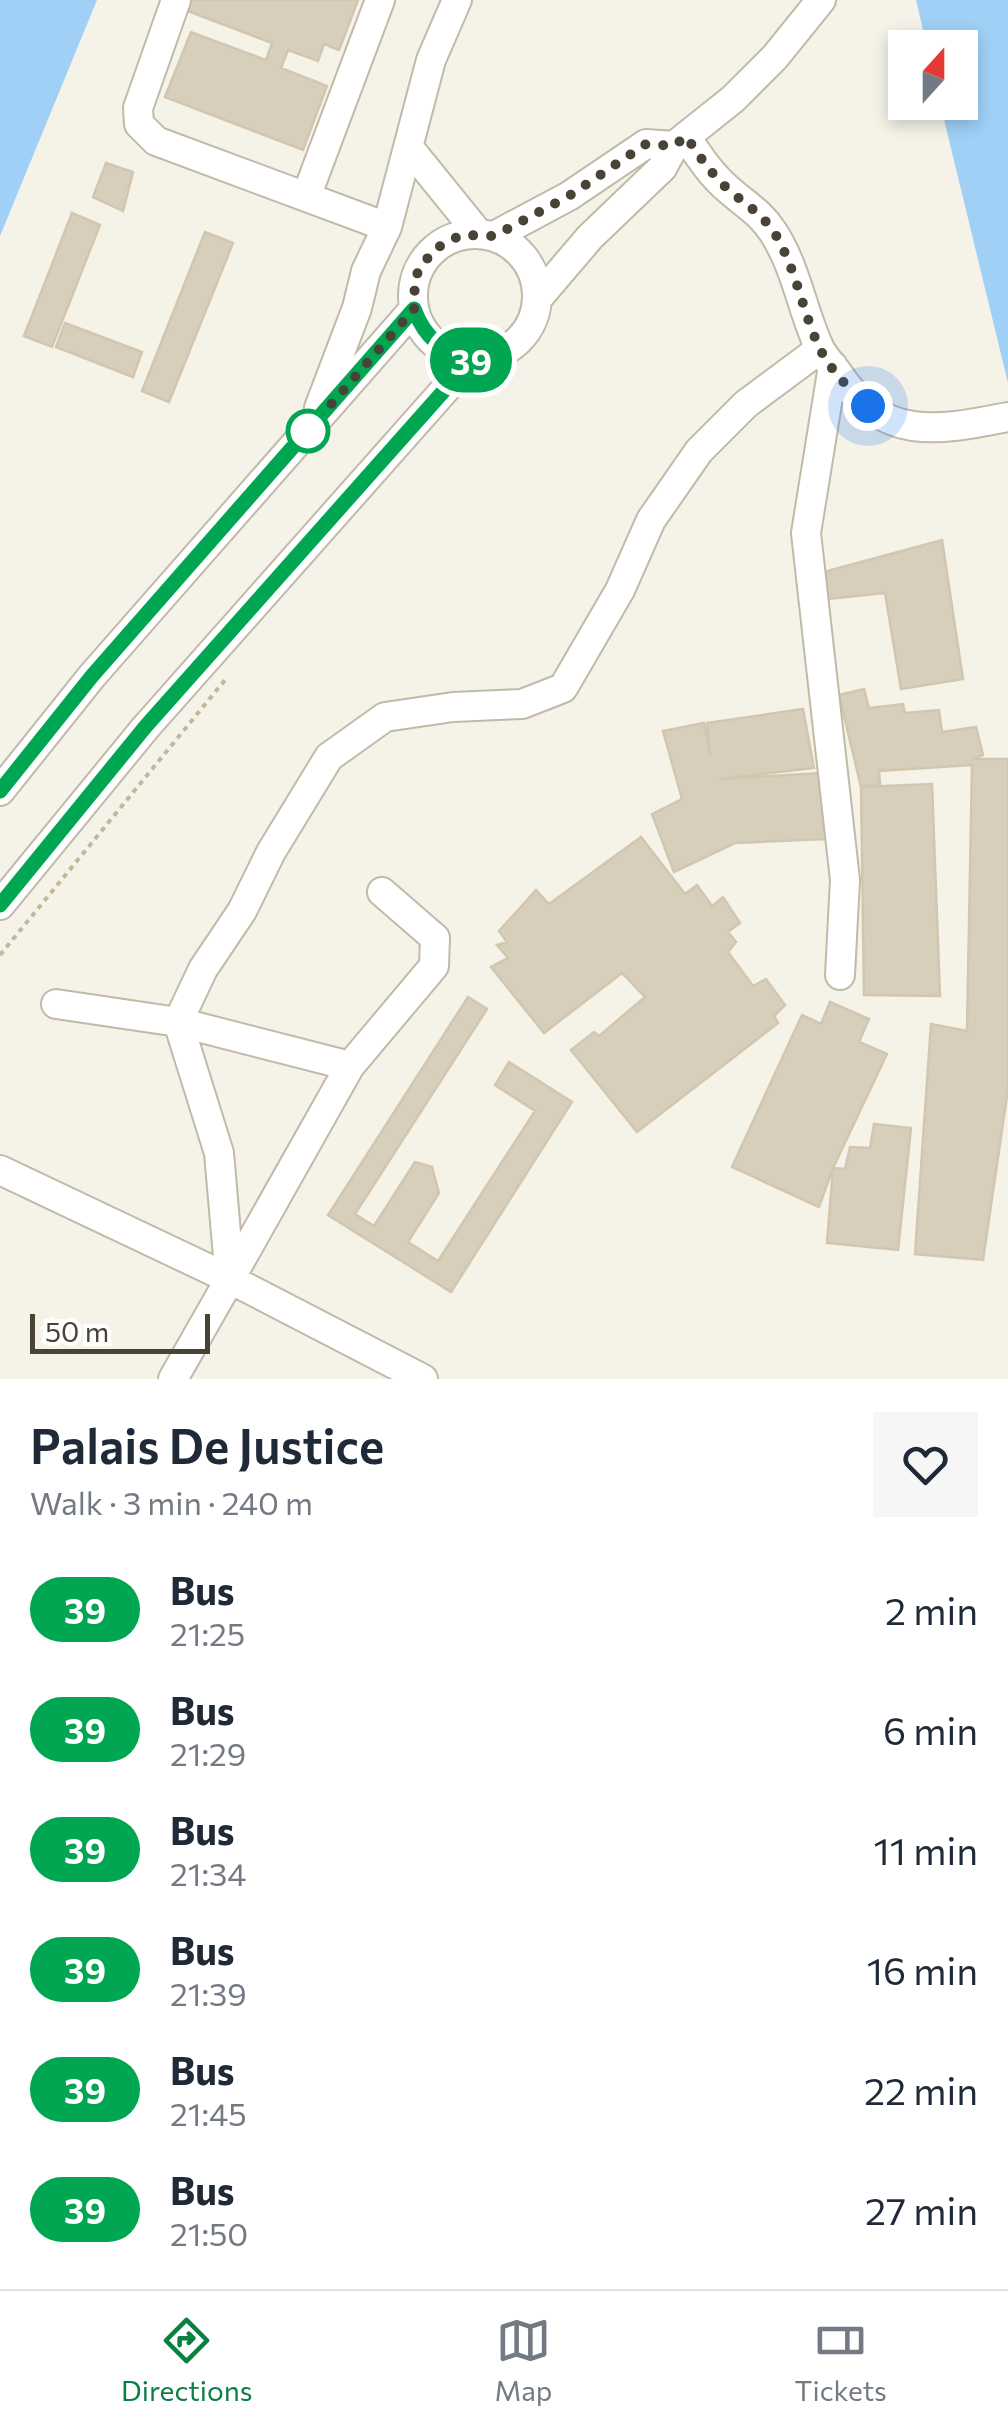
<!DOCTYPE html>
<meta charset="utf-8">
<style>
body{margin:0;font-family:Commissioner,sans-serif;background:#f6f6f7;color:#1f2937;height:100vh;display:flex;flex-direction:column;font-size:38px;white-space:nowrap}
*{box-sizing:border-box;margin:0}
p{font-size:32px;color:#747a83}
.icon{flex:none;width:55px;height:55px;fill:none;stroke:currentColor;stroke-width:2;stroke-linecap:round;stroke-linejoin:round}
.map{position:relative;height:1379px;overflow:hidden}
.panel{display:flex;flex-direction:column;background:#fff;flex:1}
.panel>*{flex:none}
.badge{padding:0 20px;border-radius:32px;font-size:35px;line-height:65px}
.needle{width:65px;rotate:21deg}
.fabs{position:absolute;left:888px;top:30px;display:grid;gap:20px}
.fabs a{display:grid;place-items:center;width:90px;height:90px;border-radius:0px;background:#fff;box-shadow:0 5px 15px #0003;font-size:50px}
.scale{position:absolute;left:30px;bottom:25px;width:180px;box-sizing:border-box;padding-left:10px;border:5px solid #494236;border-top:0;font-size:28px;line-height:35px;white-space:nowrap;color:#494236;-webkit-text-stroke:8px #fff;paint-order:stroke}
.you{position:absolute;width:50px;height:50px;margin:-25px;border:8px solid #fff;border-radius:50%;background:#1a73e8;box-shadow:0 0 0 15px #1a73e833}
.map>.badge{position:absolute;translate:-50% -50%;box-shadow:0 0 0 5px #fff}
.round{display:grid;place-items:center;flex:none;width:105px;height:105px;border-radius:0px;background:#f6f6f7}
.head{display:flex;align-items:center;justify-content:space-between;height:170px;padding:0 30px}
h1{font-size:48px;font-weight:600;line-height:75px}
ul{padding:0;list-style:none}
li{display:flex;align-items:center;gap:30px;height:120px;padding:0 30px}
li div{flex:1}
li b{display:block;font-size:38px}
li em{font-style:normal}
li .badge{min-width:110px;font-weight:700;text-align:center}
.menu{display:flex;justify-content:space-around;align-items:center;height:140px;border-top:2px solid #e0e1e3;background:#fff;font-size:28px;color:#747a83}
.menu a{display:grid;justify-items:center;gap:5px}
.menu .current{color:#0b8043}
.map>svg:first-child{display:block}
</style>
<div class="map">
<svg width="1008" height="1379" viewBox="0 0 1008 1379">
<rect width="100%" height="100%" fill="#f5f2e8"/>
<path fill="#a0d0f6" d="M0,0H97L0,236Z
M916,0H1008V383L940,103L960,102V48L927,47Z"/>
<path fill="#d8cebc" stroke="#d3c6af" stroke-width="2.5" d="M189,0H358L339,50L324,44L318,61L288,50L281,68L327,86L303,150L165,97L191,32L266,60L272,43L185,10Z
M106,163L133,172L123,211L93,197Z
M72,213L100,225L52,347L24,336Z
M205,232L233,243L169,402L142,391Z
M65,323L142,352L133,377L56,347Z
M942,540L963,679L901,689L885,593L829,599L824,572Z
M864,689L869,708L903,704L905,713L939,710L942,732L976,727L983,755L972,759H1008V1089L983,1260L915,1254L931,1024L967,1031L972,765L879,771L880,784L861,787L839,695Z
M803,709L814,768L720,779L821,773L826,839L735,843L674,872L652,814L682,799L663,731L704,723L710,755L707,723Z
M932,784L940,996L864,995L861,787Z
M641,837L685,894L697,885L712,906L723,897L740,923L728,932L736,942L728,952L753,986L766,979L785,1005L774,1016L778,1023L637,1132L571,1050L594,1032L599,1036L645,997L622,973L544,1033L491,967L508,958L497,945L507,942L499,931L536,890L549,904Z
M468,997L487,1009L355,1214L374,1226L415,1162L432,1167L439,1193L408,1242L438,1261L535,1111L495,1085L509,1062L572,1102L451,1292L328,1215Z
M830,1002L869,1019L859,1042L887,1054L833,1168L819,1207L732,1167L802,1015L821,1024Z
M874,1124L911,1128L898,1250L827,1243L833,1168L845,1169L850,1147L870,1148Z"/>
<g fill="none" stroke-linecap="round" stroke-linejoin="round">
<defs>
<path id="minor" d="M176,0L138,108L139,124L156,141L387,227
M686,137C699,156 711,175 729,190C746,205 761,213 773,232C796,267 802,310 819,347C823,356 831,364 837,372C883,442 936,431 1008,417
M410,149L478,233
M306,197L380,0
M413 296a62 62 0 1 1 124 0a62 62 0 1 1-124 0Z
M494,236L569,196L646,144L674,146
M538,298L590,237L662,168L674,146L733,99L775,57L821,0
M833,366L806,533L845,880L840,975
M319,408L357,308L366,271L387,227L431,60L457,0
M0,791L92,676L414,309
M382,892L435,938L434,966L350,1066L178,1022L203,969L242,911L271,852L329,757L385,717L453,707L522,704L563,688L620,590L651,520L699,451L746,404L820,349
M0,905L146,727L473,358
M56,1004L178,1022L219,1153L230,1279L423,1379
M0,1170L230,1279L173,1379
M230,1279L350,1066"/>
</defs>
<use href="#minor" stroke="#c1baa9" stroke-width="32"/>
<path stroke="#c4b799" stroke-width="4" stroke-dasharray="5 5" stroke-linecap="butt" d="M0,955L225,680"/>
<use href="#minor" stroke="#fff" stroke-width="28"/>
</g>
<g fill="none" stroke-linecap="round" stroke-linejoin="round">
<defs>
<path id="line" d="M0,791L92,676L414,309C425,338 442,352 473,358L146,726L0,905"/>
</defs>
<use href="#line" stroke="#fff" stroke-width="22"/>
<use href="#line" stroke="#00a651" stroke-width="15"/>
<path stroke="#494236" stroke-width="10" stroke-dasharray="0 18" d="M308,431L414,309L415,277L433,250L461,235L494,236L569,196L646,144L674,146L686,136C699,156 712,175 729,190C746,205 761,213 774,232C796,268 802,310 819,347C830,370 850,390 868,406"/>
</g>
<circle fill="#fff" stroke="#00a651" stroke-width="5" cx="308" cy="431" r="20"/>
</svg>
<div class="fabs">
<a><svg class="needle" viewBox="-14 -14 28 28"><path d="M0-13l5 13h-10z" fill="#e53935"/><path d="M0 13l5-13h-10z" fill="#747a83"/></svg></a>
</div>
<div class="scale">50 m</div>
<div class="you" style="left:868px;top:406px"></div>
<b class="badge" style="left:471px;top:360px;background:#00a651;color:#fff">39</b>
</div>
<section class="panel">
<div class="head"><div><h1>Palais De Justice</h1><p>Walk · 3 min · 240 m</p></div><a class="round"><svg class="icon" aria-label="heart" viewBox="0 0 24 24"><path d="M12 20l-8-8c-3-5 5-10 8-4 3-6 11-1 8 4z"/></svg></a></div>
<ul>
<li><span class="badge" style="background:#00a651;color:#fff">39</span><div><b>Bus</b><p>21:25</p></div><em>2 min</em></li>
<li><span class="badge" style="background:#00a651;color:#fff">39</span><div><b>Bus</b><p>21:29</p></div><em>6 min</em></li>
<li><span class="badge" style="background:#00a651;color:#fff">39</span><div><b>Bus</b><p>21:34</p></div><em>11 min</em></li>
<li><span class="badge" style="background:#00a651;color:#fff">39</span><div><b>Bus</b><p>21:39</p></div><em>16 min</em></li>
<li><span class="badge" style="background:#00a651;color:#fff">39</span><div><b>Bus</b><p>21:45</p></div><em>22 min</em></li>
<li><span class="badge" style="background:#00a651;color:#fff">39</span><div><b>Bus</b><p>21:50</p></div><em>27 min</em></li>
</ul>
</section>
<nav class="menu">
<a class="current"><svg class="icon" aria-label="directions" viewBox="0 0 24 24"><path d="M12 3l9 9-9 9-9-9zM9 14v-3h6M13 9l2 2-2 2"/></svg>Directions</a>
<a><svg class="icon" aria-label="map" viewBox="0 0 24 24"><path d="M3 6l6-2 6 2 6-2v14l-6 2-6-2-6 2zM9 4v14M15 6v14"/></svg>Map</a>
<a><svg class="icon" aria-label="tickets" viewBox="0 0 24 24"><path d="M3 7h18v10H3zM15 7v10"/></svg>Tickets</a>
</nav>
